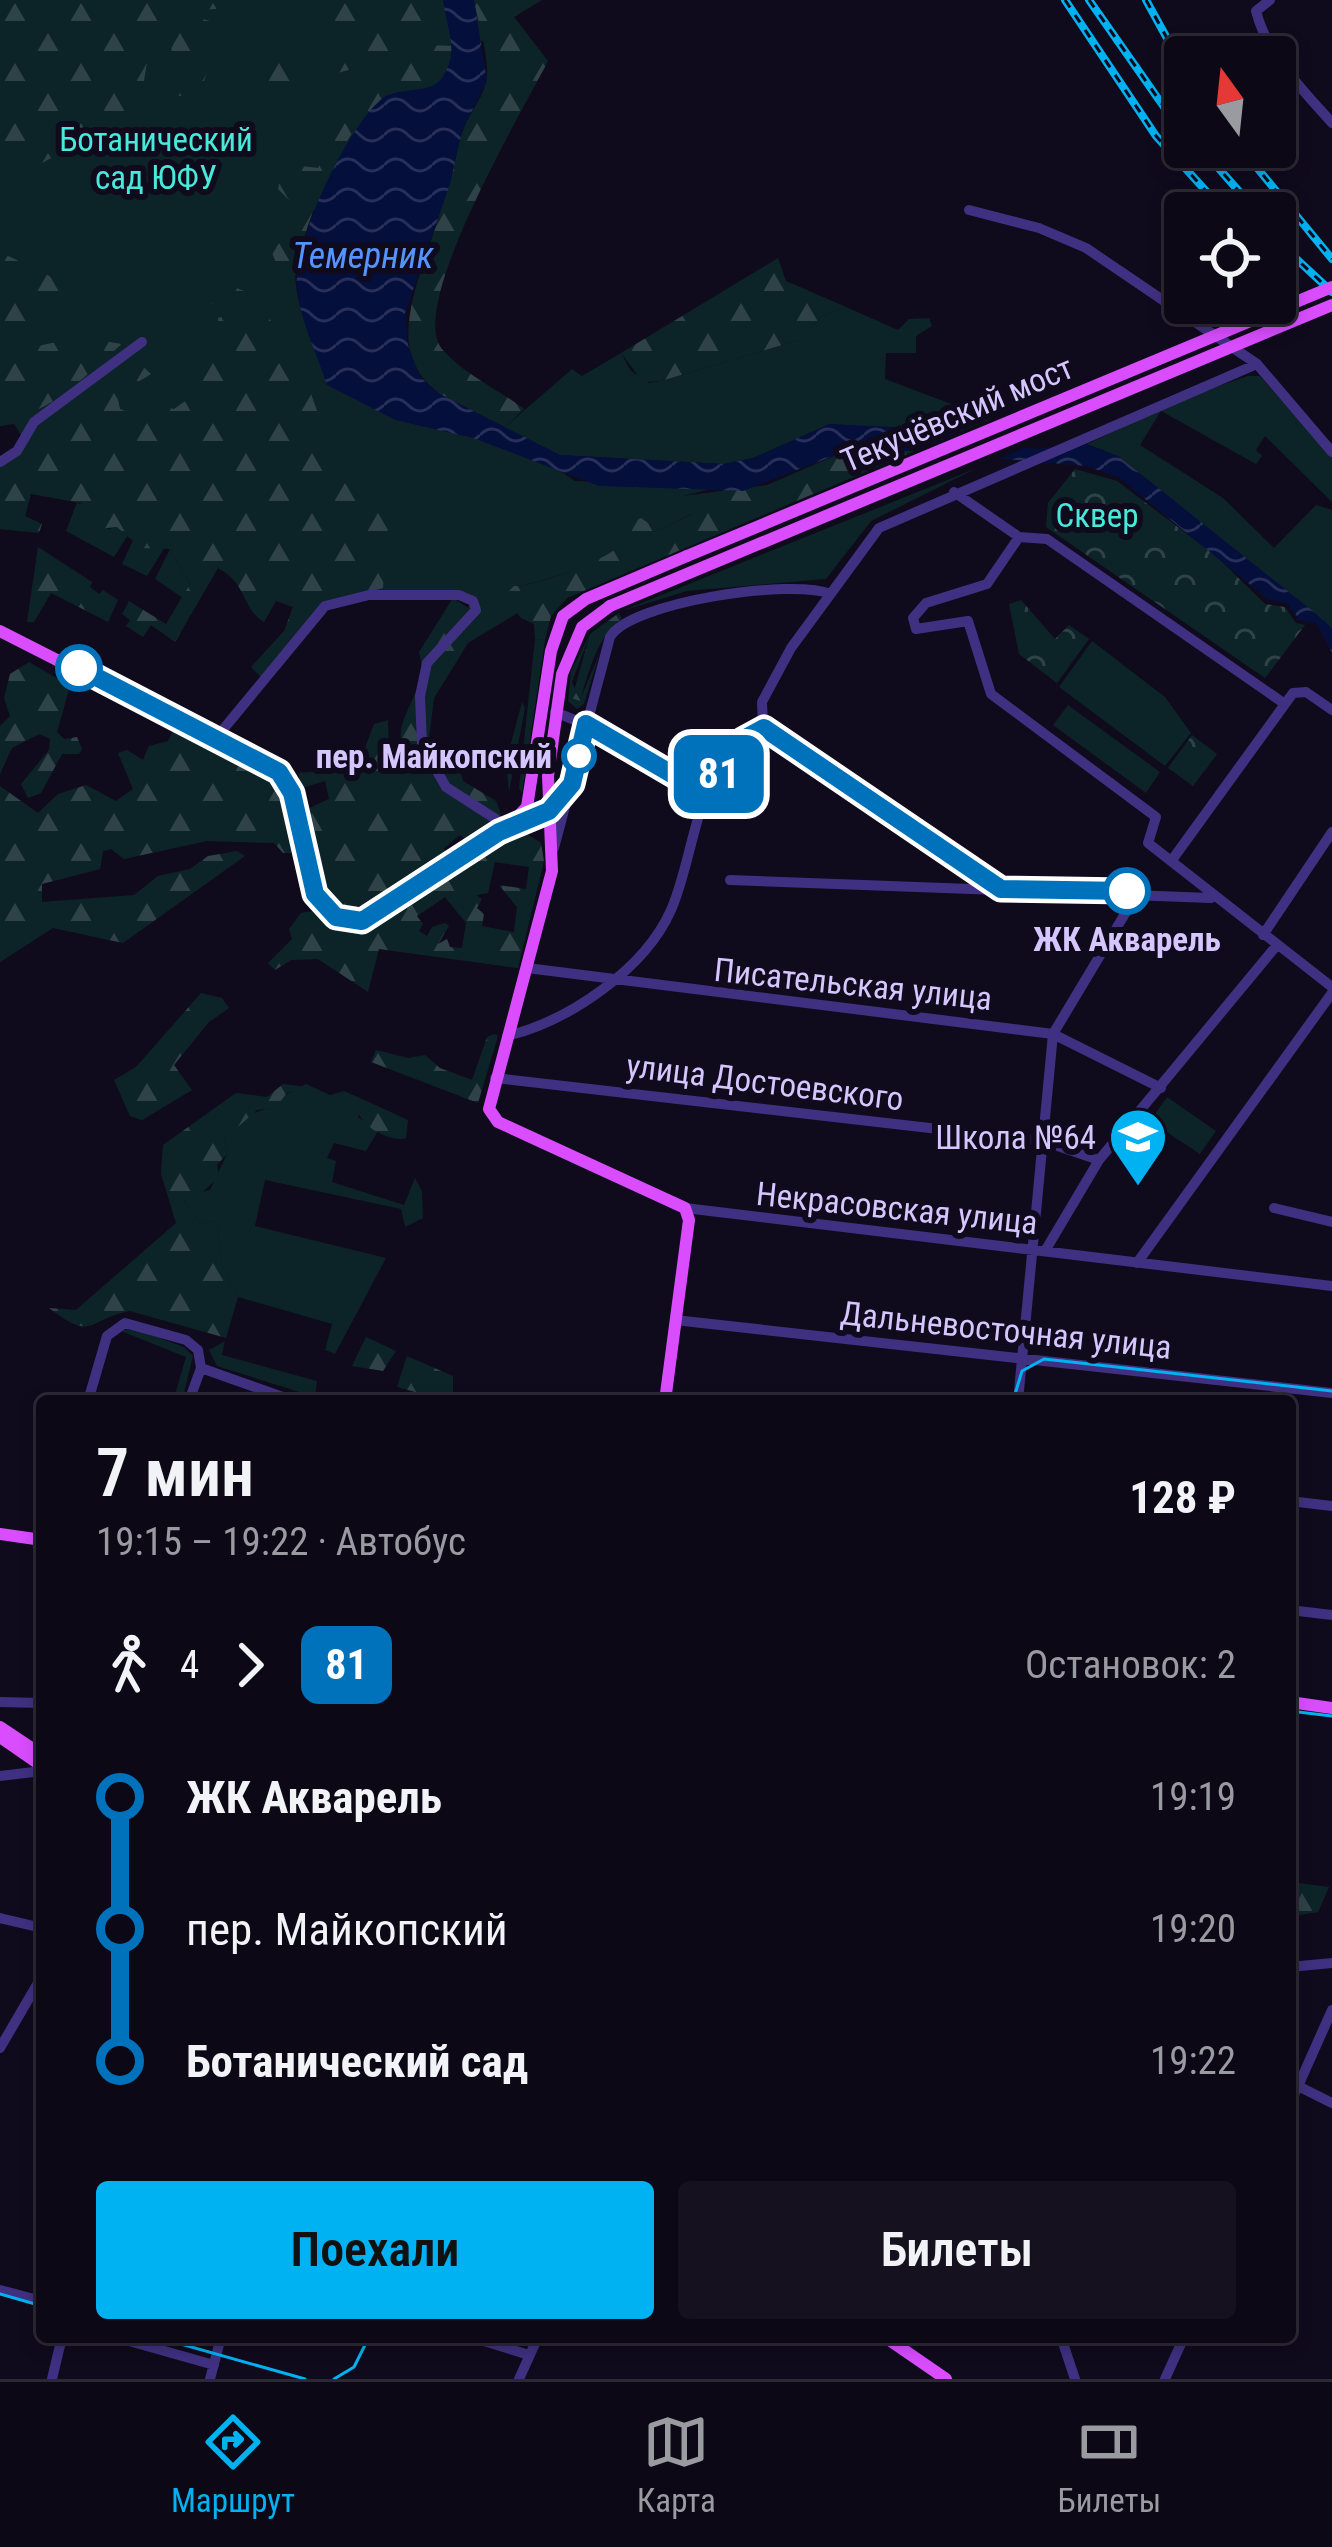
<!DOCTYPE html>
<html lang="ru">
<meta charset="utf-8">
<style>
body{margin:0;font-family:"Roboto Condensed",sans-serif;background:#15111f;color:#f1f3f6;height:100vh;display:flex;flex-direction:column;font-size:45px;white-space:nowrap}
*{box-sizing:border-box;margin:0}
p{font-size:39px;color:#9a9aa1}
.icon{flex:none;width:66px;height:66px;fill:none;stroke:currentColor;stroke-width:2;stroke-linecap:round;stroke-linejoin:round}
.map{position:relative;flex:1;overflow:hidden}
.panel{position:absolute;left:36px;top:1395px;width:1260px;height:948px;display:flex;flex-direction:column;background:#0c0816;border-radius:12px;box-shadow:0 6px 18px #0003,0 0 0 3px #2c2935}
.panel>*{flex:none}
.badge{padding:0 24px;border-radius:18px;font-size:42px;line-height:78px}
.needle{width:78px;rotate:345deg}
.buttons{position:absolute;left:1164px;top:36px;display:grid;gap:24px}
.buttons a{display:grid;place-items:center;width:132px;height:132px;border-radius:12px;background:#0c0816;box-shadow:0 6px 18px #0003,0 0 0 3px #2c2935;font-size:60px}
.map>.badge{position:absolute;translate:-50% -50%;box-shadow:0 0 0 6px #fff}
.legs{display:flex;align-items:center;gap:18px;height:132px;padding:0 60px;font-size:39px}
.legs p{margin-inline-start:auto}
.summary{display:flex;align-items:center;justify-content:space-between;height:204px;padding:0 60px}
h1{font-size:66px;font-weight:600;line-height:90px}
.button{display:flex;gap:24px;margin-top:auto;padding:24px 60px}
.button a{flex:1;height:138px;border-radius:12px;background:#00b2f1;color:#111;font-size:48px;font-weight:600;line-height:138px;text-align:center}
.button a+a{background:#15111f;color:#f1f3f6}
ul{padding:0 60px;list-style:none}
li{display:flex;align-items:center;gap:42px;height:132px;font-size:45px}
li i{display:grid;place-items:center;width:18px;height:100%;margin:0 15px;background:currentColor}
li i::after{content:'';width:30px;height:30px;margin:-15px;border:9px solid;border-radius:50%;background:#0c0816}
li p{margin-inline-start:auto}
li:first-child i{background:linear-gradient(#0000 50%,currentColor 0)}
li:last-child i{background:linear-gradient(currentColor 50%,#0000 0)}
.menu{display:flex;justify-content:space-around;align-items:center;height:168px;border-top:3px solid #2c2935;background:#0c0816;font-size:33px;color:#9a9aa1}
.menu a{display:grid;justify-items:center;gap:6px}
.menu .active{color:#00b2f1}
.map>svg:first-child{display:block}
</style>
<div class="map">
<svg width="1332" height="2379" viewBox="0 0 1332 2379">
<defs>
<pattern id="forest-firs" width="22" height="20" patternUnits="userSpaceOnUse" patternTransform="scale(3)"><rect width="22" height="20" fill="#0c2428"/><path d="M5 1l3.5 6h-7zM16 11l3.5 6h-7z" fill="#2f4248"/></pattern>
<pattern id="park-crowns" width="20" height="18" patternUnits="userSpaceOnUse" patternTransform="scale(3)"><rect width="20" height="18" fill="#0c2428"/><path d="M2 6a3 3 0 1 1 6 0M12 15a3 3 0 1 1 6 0" fill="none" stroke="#2f4248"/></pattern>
<pattern id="water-waves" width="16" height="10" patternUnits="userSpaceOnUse" patternTransform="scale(3)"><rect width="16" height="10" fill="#040f3c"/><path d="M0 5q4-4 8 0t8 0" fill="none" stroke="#283059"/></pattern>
</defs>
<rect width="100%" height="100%" fill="#100a1d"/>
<path fill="#0c2428" d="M0,0H523L297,228C294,263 292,292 307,325L474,438L551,465L575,481L719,487L683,496L693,513L659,530L641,518C634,528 627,544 617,551C600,562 534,586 514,586L519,612L468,643L461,630L471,599L378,593L55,489L14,424L0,426Z
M846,307L898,330L909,319L929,318L932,326L916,336V353H886L885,379L991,419L957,433L830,424L753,458L724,464L560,455L504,428L572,369L582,376L621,353L631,371L649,383L661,381L799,340L822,316Z
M1248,376H1260L1332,458V502L1265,436L1256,450L1262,456L1256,464L1161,411L1140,445L1223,498L1274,548L1316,505L1332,510V629L1118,456L1087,444C1140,420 1192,394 1248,376Z
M977,468L871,521L826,579L687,591L622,611Z
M77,502L108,529L117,527L128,535L114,557L66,531Z
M133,540L165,547L147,576L122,564Z
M170,549L190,584L183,598L155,579Z
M590,634L572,682L580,700L600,652L584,704L577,709L568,701L571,671Z
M535,639L545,640L522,793L519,788Z
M1092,641L1165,697L1191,733L1165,766L1059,687Z
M522,702L525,708L509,792L506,762Z
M1068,705L1160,772L1146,793L1053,725Z
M306,1084L330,1095L344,1091L362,1099L358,1117L378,1131L366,1151L334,1143L327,1158L336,1161L332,1182L404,1205L415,1178L422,1191L423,1218L405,1227L401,1209L265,1180L255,1226L386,1258L335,1354L325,1350L332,1324L238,1297L221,1263L217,1221L199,1223L182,1197L210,1190L227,1154L224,1139C236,1121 254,1109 275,1108L283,1096Z
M1167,1097L1216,1131L1200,1154L1150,1121Z
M132,1328L184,1347L193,1356L182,1401H173L186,1357L121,1331Z
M225,1341L222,1355L317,1381L315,1397L217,1366L209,1350Z"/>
<path fill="url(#forest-firs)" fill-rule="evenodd" d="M0,0H223L216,9L196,10L199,18L217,23L228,35L225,41L199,38L212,58L204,81L194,84L191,95L177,96L172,83L171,1H164L167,48L148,57L139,110L0,186Z
M322,0H432L431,30C392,63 313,83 263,85L267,72L289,52L291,31L304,58L336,55L370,41L372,36L320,45Z
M474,0H542L514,17L548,61C524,109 406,306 442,349C461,372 499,390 524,409L504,428C385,381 397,337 434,232C445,199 451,166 462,133C467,116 482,100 486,83C491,60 478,23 474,0Z
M426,45L454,46C451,97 396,82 367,114C335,149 302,228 296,275L279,270L264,233L272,221L271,209L293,223L300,211L278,189L282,173L293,165L318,168L375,63Z
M181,117L188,125L180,130L166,204L171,122Z
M0,252L64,283L77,302L18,333L38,346L80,337L122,344C91,369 44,423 0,417Z
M778,258L786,281L846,307L822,316L799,340L661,381L643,382L621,353Z
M226,284L252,294L278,331L292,341L324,430L388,525L383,588L324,605L261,677L251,667L284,631L293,607L276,601L264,622C241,608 248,584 218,568L175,642L151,625L143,637L126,626L130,620L122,614L129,601L166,624L190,584L170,549L141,548L117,527L88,530L73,519L81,503L31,494L25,516L42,524L39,533L0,529V466L36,424L124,363L138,362L151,374L117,395L120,409L128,412L149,403L174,409L187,400L196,354L203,348L220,355L218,318L239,310L221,299L162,334L157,326L207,290Z
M846,451H915L567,598L551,616L545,640L535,639L534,624L521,618L504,596L514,586C538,586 610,559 626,541L625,525L641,518L659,530L692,514L683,496L767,485Z
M38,547L92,582L90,587L99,594L103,590L118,600L108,622L51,593L34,622H27Z
M453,598L471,610L461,630L468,643L434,698L428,746L460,771L463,781L496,801L501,814L466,840L460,835L444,848L447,854L377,904L344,907C308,886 309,848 305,810L329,799L325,781L302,788L298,773L346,769L365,748L374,724L388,720L389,759L403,758L419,774C416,766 407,758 403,749C391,716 431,691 419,652Z
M619,613L622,619C598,633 588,674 580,701L572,698L590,634Z
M29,662L70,686L57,732L64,739L77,737L82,749L79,754H62L41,793L28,798L21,784L49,750L50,739L39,734L12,748L0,774V726L10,716L4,698L10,674Z
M174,729C230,756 304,776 291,853H283L274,843L207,841L124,859L111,849L103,851L100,869L42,884V902L134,895L158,876L190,869L208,856L237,851L245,856L123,943L53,928L0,962V786L38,813L58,794L86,785L116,801L133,789L118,753L127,750L143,760L149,746L168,741Z
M527,834L541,843L544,861L518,968L379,949L368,992L318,959L291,960L275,970L268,963L292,939L289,929L301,913L313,911C377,977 458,835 527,834ZM495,862L529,867L526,889L499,885L517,907L514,932L482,926L484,914L477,908L482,899L476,895L488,893ZM445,897L466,923L462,948L450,947L447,939L438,944L449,926L445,923L432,927L427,936L419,931L423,924L417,916Z
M201,993L222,998L229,1008L209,1022L174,1065L192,1090L142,1120L130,1116L114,1080L136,1067Z
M494,1034L498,1036L478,1103L371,1062L376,1050L408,1058L425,1055L440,1068L472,1080L487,1037Z
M283,1084L306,1087L287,1093L275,1108L257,1110L224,1139L227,1154L217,1165L219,1177L195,1199L182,1197L199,1223L217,1221L221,1263L238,1297L226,1338L130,1311C86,1319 95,1343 49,1308L76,1310L176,1223L161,1174L163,1145L236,1093L267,1097Z
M362,1099L408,1120L406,1138C390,1143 358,1125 357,1107Z
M366,1337L396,1351L383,1371L352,1366Z
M407,1356L453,1376V1398L420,1401L415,1392L397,1387Z
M1290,1882L1329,1887L1318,1912L1293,1916Z"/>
<path fill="url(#park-crowns)" d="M1075,469L1117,481L1216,556L1265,604L1285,607L1296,623L1305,625L1265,678L1046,527L1048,503Z
M1021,600L1055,639L1069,625L1089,639L1057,683L1019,654L1009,604Z
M1192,735L1217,754L1193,786L1168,768Z"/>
<path fill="url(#water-waves)" d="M443,0H474L487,81L462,131L450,184L405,313L408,345L420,377L440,394L560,455L724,464L753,458L830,424L938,429L1032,449L1087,444L1118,456L1324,620L1332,629V653L1316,623L1299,620L1287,603L1269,600L1118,477L1086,466L891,449L846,451L743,491L599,486L473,438L395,420L327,385C317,354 300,320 297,288C292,244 347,126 383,98C399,86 430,95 442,78C460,52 447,30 443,0Z"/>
<path fill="#100a1d" d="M967,429L1033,443L1037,442L989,463L903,456Z"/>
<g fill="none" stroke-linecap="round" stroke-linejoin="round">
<path stroke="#403081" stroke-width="10" d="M1270,0L1256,11C1267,55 1303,90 1332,123
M969,210L1039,228L1086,248L1257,364L1332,452
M0,462L17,451L34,422L142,342
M954,492L1019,537L1047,539L1285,704
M1019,537L987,584L926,603L913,618L916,629L968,621L991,694L1156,817L1148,843L1332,987
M555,712L611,735L706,794
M763,727L762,702L791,648L879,528L1257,364
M763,727L998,887
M216,738L325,606L369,595H459L473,601L476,610L427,663L420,696L422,745L446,787L508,827
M554,848L610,637C630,602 793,578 830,594
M1172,860L1293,693L1306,692L1332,710
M730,880L1211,898
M1263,935L1332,832
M527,968L1053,1034L1161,1088
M507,1036C569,1021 645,969 671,910C696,854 696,755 763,727
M495,1078L1043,1141L1099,1160
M685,1208L1332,1286
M1274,1208L1332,1222
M1045,1251L1099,1160L1277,945
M1137,1263L1332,993
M675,1320L1332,1393
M201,1368L294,1401
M88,1401L107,1336L125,1323L186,1340L198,1350L201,1368L189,1401
M1018,1401L1053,1034L1138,892
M1290,1501L1332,1506
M1290,1610L1332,1615
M0,1702L42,1703
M0,1776L42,1771
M0,1918L42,1928
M1290,1967L1332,1963
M0,2048L42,1976
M1298,2086L1332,2103
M1290,2104L1332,2010
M0,2290L42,2301
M115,2337L214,2365
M471,2337L529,2355
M1061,2337L1075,2379
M52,2379L62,2337
M210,2379L221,2337
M519,2379L538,2337
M1165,2379L1184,2337"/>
<path stroke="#d94dff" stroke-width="12" d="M610,606L582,627L562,674L548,776L552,871L489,1109L498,1122L685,1208L689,1220L665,1401
M0,631L279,773C310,807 292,955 376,915L508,827L527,807L551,651L563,616L586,599L687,556
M515,825L549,811L572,784
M0,1534L42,1540
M1290,1702L1332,1708
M0,1727L42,1755
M0,1737L42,1766
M885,2337L946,2379"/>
<path stroke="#00b2f1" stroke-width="3" d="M1013,1401L1022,1371L1044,1359L1332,1391
M1290,1711L1332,1716
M0,2294L42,2306
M156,2337L305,2379
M334,2379L354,2367L369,2337"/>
<defs>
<path id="rail" d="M1065,0L1156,136L1226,213
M1089,0L1185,137
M1146,0L1185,71
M1200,147L1258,213
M1240,147L1332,259
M1275,239L1332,292"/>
</defs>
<use href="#rail" stroke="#00b2f1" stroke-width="8"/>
<use href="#rail" stroke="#100a1d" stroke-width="3" stroke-dasharray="9" stroke-linecap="butt"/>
<path stroke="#d94dff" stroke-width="12" d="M687,556L1332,287
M610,606L1332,305"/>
</g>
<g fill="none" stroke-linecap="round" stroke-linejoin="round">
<defs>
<path id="line-1" d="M79,668L279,772L292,793L315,894L336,917L362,921L499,832L549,811L572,784L586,724L706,794L742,740L764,728L1001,889L1127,891"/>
</defs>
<use href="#line-1" stroke="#fff" stroke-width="27"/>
<use href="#line-1" stroke="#0072bc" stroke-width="18"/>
</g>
<defs>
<symbol id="school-pin" viewBox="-11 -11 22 30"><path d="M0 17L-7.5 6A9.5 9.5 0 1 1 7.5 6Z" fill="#00b2f1" stroke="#100a1d"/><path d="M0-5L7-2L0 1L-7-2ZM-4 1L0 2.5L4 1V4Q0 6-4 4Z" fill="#fff"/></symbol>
</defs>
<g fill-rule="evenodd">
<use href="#school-pin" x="1105" y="1104" width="66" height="90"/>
</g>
<g fill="#fff" stroke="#0072bc" stroke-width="6">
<circle cx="79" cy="668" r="21"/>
<circle cx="579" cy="756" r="15"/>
<circle cx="1127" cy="891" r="21"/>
</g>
<g text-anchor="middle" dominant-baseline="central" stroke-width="12" stroke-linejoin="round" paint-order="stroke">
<g font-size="33" fill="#48e9db" stroke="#100a1d">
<text x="156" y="139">Ботанический<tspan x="156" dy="38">сад ЮФУ</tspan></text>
<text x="1097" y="515">Сквер</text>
</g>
<g font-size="33" fill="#d6c6ff" stroke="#100a1d">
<text transform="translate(957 414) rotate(-23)">Текучёвский мост</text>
<text transform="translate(853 984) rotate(6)">Писательская улица</text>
<text transform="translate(765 1082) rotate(7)">улица Достоевского</text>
<text transform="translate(897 1208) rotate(6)">Некрасовская улица</text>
<text transform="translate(1006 1330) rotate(6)">Дальневосточная улица</text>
</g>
<g font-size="33" font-weight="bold" fill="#d6c6ff" stroke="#100a1d" text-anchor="end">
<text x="552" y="756">пер. Майкопский</text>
<text x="1127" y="939" text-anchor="middle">ЖК Акварель</text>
</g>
<g font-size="33" fill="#d6c6ff" stroke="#100a1d" text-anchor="end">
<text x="1096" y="1137">Школа №64</text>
</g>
<g font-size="36" font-style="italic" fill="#5494ff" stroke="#100a1d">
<text x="363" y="256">Темерник</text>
</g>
</g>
</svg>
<div class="buttons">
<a><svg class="needle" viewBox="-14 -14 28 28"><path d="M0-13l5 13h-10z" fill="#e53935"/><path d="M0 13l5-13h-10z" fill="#9a9aa1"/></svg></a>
<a><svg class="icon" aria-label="locate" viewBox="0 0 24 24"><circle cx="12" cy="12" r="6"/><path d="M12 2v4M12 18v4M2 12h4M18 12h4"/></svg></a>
</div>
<b class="badge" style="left:719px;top:774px;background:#0072bc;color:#fff">81</b>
<section class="panel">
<div class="summary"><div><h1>7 мин</h1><p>19:15 – 19:22 · Автобус</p></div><b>128 ₽</b></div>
<div class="legs"><svg class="icon" aria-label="walk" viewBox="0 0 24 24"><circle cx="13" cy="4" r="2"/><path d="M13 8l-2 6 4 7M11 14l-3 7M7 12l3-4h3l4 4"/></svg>4<svg class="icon" aria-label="forward" viewBox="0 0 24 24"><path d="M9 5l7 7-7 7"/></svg><b class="badge" style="background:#0072bc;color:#fff">81</b><p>Остановок: 2</p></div>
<ul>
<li><i style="color:#0072bc"></i><b>ЖК Акварель</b><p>19:19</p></li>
<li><i style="color:#0072bc"></i><span>пер. Майкопский</span><p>19:20</p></li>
<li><i style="color:#0072bc"></i><b>Ботанический сад</b><p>19:22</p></li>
</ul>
<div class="button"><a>Поехали</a><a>Билеты</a></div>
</section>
</div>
<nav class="menu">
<a class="active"><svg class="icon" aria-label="directions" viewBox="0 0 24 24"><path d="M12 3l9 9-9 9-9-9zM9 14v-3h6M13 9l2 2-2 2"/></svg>Маршрут</a>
<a><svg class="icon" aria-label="map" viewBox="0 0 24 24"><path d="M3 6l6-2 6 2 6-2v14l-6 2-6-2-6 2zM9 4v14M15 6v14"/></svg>Карта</a>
<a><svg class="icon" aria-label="tickets" viewBox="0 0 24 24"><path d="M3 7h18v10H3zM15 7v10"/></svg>Билеты</a>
</nav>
